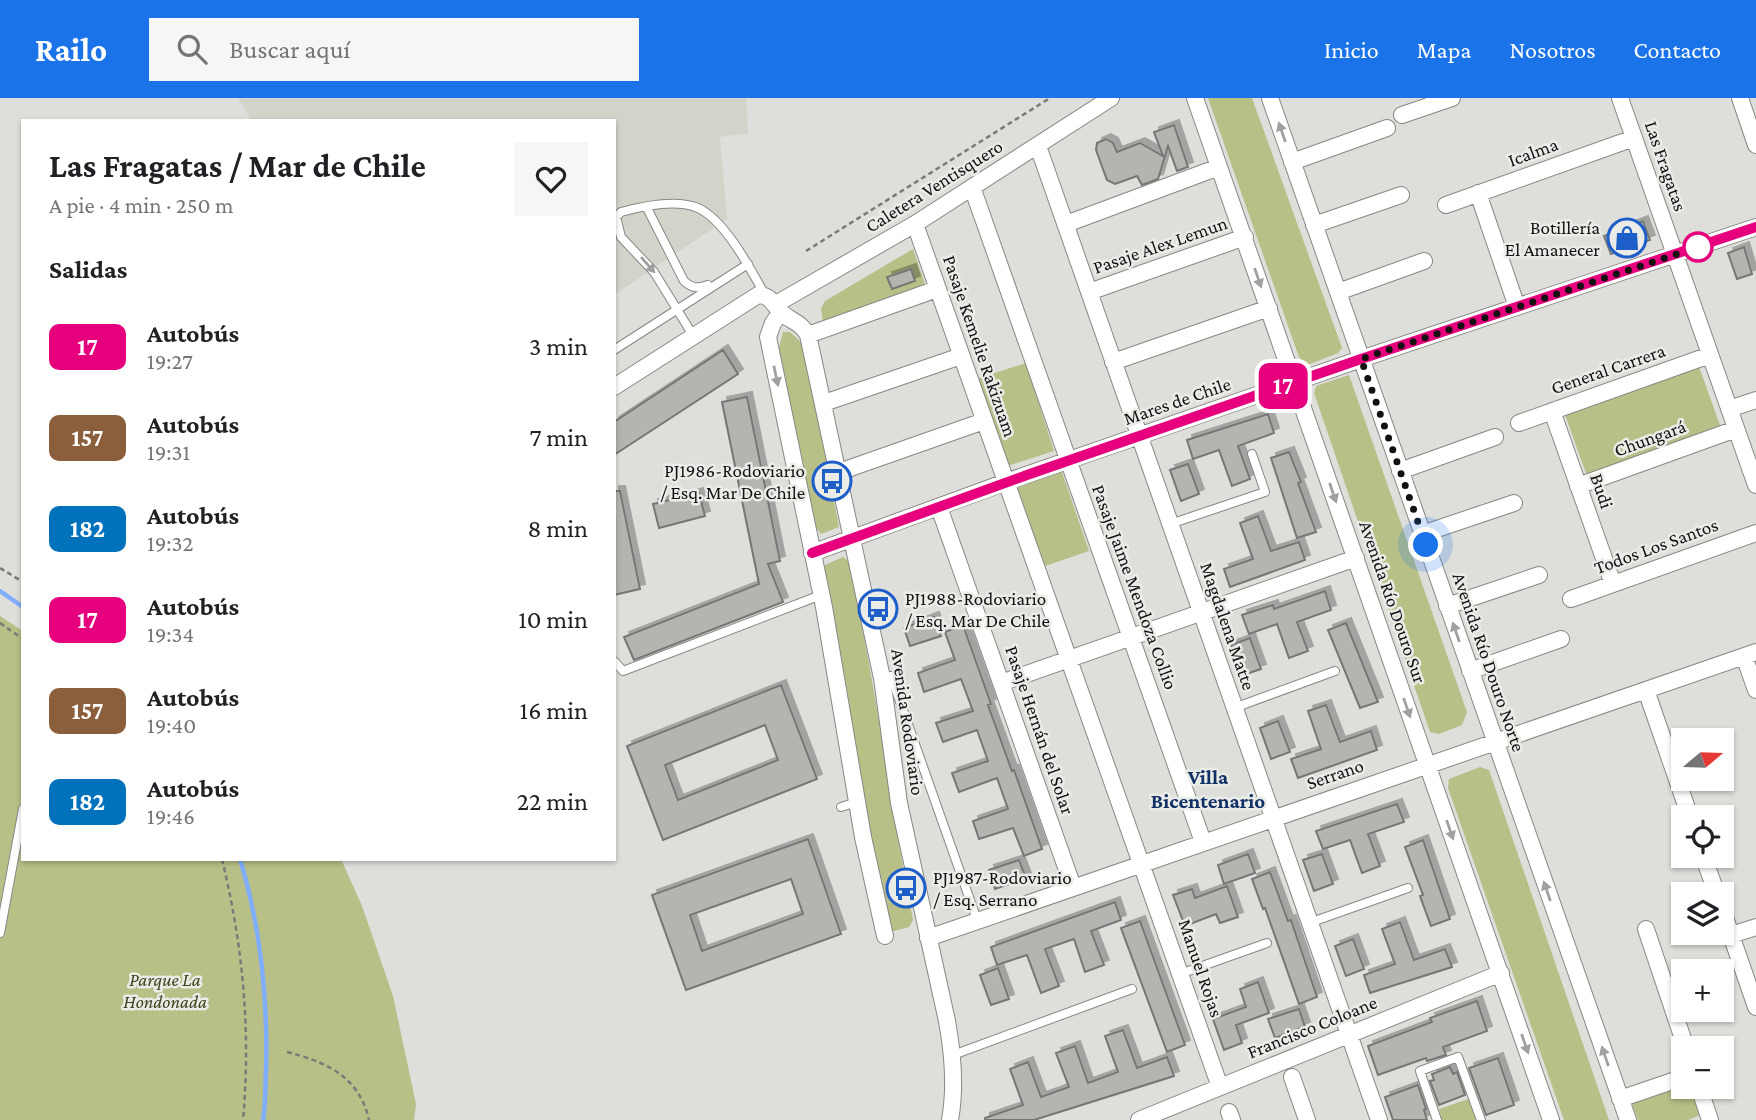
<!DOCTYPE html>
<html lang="es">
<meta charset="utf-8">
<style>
body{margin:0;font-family:"Crimson Pro",serif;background:#f6f6f6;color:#202124;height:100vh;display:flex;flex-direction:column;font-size:26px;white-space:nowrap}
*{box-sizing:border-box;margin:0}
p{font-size:23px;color:#757577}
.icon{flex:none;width:38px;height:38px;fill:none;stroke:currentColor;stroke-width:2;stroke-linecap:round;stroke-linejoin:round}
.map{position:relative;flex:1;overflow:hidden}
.details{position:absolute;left:21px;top:21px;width:595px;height:742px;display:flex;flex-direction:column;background:#fff;border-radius:0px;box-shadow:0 2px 5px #0004}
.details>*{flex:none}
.badge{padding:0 14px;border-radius:10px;font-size:24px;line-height:46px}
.needle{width:46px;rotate:71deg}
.tools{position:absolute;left:1671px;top:630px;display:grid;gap:14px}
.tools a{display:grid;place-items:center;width:63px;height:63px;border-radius:0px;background:#fff;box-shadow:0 2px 5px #0004;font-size:35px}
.you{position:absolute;width:35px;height:35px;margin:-18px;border:5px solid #fff;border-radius:50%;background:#1a73e8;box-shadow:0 0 0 10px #1a73e833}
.map>.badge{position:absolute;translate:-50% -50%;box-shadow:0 0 0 4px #fff}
h2{padding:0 28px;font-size:26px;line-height:63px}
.round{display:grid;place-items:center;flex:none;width:74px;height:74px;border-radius:0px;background:#f6f6f6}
.headline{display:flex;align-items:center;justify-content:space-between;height:119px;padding:0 28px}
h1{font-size:33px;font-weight:700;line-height:52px}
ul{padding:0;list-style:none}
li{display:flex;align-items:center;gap:21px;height:91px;padding:0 28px}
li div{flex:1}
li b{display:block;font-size:26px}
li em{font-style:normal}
li .badge{min-width:77px;font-weight:700;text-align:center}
header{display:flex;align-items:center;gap:42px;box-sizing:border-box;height:98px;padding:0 35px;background:#1a73e8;color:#fff}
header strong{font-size:33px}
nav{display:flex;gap:38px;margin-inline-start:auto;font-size:24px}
.search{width:490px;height:63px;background:#f6f6f6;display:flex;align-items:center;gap:18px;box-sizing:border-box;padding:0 24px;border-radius:0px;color:#757577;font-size:26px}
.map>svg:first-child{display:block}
</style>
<header>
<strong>Railo</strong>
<div class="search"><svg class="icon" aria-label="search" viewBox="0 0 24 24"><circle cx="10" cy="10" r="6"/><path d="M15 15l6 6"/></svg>Buscar aquí</div>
<nav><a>Inicio</a><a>Mapa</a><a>Nosotros</a><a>Contacto</a></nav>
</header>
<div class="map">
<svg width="1756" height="1022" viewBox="0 0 1756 1022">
<defs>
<filter id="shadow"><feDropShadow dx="5" dy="-5" stdDeviation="0" flood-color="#0004"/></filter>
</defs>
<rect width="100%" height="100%" fill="#dededb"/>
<path fill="#d2d4ca" d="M238,0H746L748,35L720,39L727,121L614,197V23H252Z"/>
<path fill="#b8bf87" d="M1208,0H1252L1342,250L1338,255L1305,268L1299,259Z
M913,151L926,189L823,224L821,210L825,203Z
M783,234H790L804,247L839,429L821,436L813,426L778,254Z
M1026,265L1054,353L1004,369L976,281Z
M1698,266L1721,330L1587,378L1564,314Z
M1349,277L1467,614L1462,627L1439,636L1430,634L1314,295L1316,288Z
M1062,374L1089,453L1039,470L1013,391Z
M843,459L848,463C876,582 889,702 913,822L909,829L894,833L890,832L863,705L848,597L824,474L825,467Z
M0,518L23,533V761H341L362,808L393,898L416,1006L414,1022H0Z
M1480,669L1489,672L1609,1022H1564L1448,690L1449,681Z
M1683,985L1684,989H1690L1701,1017L1688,1022H1638L1631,1003Z
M1471,1000L1478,1022H1442L1439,1011Z"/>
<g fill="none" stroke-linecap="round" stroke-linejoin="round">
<path stroke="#80aefd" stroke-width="4.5" d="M0,493L23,509
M240,761C261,830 268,903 266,974C265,990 266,1006 263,1022"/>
</g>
<path fill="#b4b4b1" stroke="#767774" stroke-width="2" fill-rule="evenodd" filter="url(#shadow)" d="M1174,27L1188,69L1177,73L1168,48L1158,81L1142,87L1137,78L1115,86L1107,82L1096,52L1097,45L1106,41L1113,45L1117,54L1140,45L1163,58L1154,34Z
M1643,123L1650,142L1611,156L1604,138Z
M1744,149L1752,176L1737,181L1728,155Z
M911,171L915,183L892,191L887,179Z
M723,252L738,276L614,357V324Z
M747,299L780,463L768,466L783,504L634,562L624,539L759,486L722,304Z
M1268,316L1274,335L1238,348L1250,381L1232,388L1219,352L1193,361L1187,342Z
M1289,354L1301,384L1298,385L1316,434L1297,440L1271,360Z
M1188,366L1199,396L1181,403L1170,372Z
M614,393H620L640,491L614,497Z
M699,395L705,418L659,430L653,406Z
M1258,418L1271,453L1299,444L1305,462L1230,489L1224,471L1253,461L1240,425Z
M1325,493L1331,512L1297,524L1308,553L1289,560L1277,526L1249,536L1242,517L1273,507L1274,511Z
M934,519L941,538L910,548L904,530Z
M1346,525L1378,604L1360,610L1328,532Z
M963,527L991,606L988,607L1012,673L1014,672L1042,751L1024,758L1013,730L979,741L973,723L1008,711L997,680L959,694L952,675L988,663L977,632L943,644L936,625L973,613L961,581L924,594L918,575L955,562L945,534Z
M1250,540L1261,571L1243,577L1231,547Z
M781,587L817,681L663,742L627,648ZM765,627L778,662L678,702L665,667Z
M1326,607L1340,644L1371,633L1377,652L1298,680L1291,661L1321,651L1308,613Z
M1278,623L1290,654L1271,661L1260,630Z
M1397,706L1404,724L1368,736L1380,768L1362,775L1350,742L1323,751L1316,733Z
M808,741L841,836L686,892L652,797ZM791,781L803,816L702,853L690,817Z
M1423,742L1450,821L1431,828L1420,798L1423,797L1405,749Z
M1248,756L1255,775L1224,786L1218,767Z
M1322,756L1333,786L1314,793L1303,762Z
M1019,762L1026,780L995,791L989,772Z
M1270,774L1288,823L1291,822L1317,899L1299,906L1265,810L1263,811L1252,781Z
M1227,788L1238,819L1220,825L1216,816L1185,828L1173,797L1192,791L1195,800Z
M1115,804L1121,822L1091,833L1104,867L1085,874L1074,841L1045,851L1059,888L1041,895L1027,857L997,867L991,849Z
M1140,823L1185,947L1167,954L1121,830Z
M1400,824L1414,862L1445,851L1452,869L1370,895L1364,877L1395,866L1382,831Z
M1353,841L1364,871L1346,878L1335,848Z
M998,870L1009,901L991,907L980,877Z
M1258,884L1269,915L1236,927L1242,945L1224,952L1213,921L1246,909L1240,891Z
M1477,903L1487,933L1443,949L1446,957L1427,963L1426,960L1378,977L1368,948L1432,924L1430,920Z
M1299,911L1305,929L1275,940L1268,921Z
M1123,932L1137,970L1167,959L1174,978L1034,1022H985V1020L1023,1007L1010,971L1028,964L1041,999L1069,989L1056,955L1075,948L1088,985L1118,974L1105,938Z
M1498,960L1514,1007L1486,1017L1469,970Z
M1450,969L1453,976L1457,974L1465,997L1439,1007L1430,983L1434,982L1432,976Z
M1418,987L1426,1011L1424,1012L1427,1022H1393L1385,999Z"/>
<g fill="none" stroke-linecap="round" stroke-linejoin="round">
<defs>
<path id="service" d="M647,110L684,183C692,190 698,191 708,187
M694,239L654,174L621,139L616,119L621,114C643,108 677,101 698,110C725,122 751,172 765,197
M614,252L748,166
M1170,426L1265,394L1252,356
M614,563L623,573L821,497
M882,580L891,578L977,822
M1234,610L1335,573
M841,709L857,704
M1309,825L1408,790
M0,835L23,711
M1180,876L1267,845
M953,957L1132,891
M1437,1022L1420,973L1458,959L1481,1022"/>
<path id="minor" d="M1195,0L1551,1022
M1270,0L1628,1022
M1620,0L1756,387
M1740,0L1756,47
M1402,17L1452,0
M1038,48L1379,1022
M1292,64L1387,30
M972,89L1203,744
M1478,95L1517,209
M1446,107L1634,40
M915,126L1220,989
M1066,126L1219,69
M1314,127L1401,97
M1089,194L1245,139
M1338,194L1424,163
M776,206L915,126L1111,0
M781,214L773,225L768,239L824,509L863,739L885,838
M808,237L937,191
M1113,264L1269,210
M614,289L758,197C771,197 773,207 781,214C791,224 800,223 808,237L882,580L899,705L947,923C953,956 956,989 950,1022
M824,305L961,258
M1729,311L1756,302
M1552,313L1613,486
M1519,325L1710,257
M1400,373L1495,339
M839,374L984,323
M1578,388L1736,331
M939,409L1073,789
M1422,436L1514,405
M812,455L1006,384L1361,261L1756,129
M1571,501L1756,435
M1447,508L1539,477
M1744,558L1756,592
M1470,573L1561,541
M1001,585L1356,460
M1646,592L1690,719
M1703,758L1717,796
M1722,811L1756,909
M1646,831L1686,950
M1731,837L1756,829
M928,840L1756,554
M1292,979L1307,1022
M1699,989L1710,1022
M1620,1001L1684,979
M1229,1014L1232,1022
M1139,1022L1501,875"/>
</defs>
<use href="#service" stroke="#878885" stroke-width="10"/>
<use href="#minor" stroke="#878885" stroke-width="18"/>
<path stroke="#7a7b78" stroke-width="2.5" stroke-dasharray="5 3.5" stroke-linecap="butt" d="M806,153L1050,0
M0,470L23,484
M0,525L23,541
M222,761C243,848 251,933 243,1022
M287,954C326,964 359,978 369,1022"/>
<use href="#service" stroke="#fff" stroke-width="8"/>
<use href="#minor" stroke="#fff" stroke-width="16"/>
</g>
<defs><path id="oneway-solid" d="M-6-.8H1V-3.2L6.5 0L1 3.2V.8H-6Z" transform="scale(1.75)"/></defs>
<g fill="#a0a09f">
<use href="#oneway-solid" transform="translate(1282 34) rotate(-109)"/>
<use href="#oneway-solid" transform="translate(648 167) rotate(49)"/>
<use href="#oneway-solid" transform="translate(1258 180) rotate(71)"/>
<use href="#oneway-solid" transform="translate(776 278) rotate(78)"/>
<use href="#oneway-solid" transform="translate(1333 395) rotate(71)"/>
<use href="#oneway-solid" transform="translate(1456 534) rotate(-109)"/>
<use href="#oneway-solid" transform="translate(1407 610) rotate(71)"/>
<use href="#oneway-solid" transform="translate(1450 732) rotate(71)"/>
<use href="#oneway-solid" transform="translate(1547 793) rotate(-109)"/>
<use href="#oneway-solid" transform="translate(1525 946) rotate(71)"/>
<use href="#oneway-solid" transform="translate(1605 958) rotate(-109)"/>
</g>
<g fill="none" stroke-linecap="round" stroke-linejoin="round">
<defs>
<path id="line" d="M812,455L1027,377L1361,261L1756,129"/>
</defs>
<use href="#line" stroke="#fff" stroke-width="16"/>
<use href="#line" stroke="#e6007e" stroke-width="10"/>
<path stroke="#111210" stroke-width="7" stroke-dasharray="0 12.6" d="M1426,447L1361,261L1698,149"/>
</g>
<defs>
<symbol id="shop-ring" viewBox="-11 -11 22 22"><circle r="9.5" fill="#ebece8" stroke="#1d5ec9" stroke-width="1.5"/><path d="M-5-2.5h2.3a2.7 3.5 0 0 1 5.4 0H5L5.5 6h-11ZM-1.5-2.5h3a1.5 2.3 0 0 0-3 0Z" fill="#1d5ec9"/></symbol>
<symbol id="bus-ring" viewBox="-11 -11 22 22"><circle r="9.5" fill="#ebece8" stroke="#1d5ec9" stroke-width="1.5"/><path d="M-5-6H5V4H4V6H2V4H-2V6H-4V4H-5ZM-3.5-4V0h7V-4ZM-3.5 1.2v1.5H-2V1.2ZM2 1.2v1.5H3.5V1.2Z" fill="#1d5ec9"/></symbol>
</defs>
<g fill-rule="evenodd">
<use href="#shop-ring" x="1605" y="118" width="44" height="44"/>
<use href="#bus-ring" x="810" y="361" width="44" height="44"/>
<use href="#bus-ring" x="856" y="489" width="44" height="44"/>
<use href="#bus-ring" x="884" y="768" width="44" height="44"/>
</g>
<circle fill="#fff" stroke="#e6007e" stroke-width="3.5" cx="1698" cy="149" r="14"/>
<g text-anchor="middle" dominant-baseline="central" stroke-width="5" stroke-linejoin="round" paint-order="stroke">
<g font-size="19" fill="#111210" stroke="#ebece8">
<text transform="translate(1533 54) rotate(-20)">Icalma</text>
<text transform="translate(1666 68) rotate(71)">Las Fragatas</text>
<text transform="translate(934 88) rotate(-32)">Caletera Ventisquero</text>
<text transform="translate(1160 147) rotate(-19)">Pasaje Alex Lemun</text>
<text transform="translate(980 248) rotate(71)">Pasaje Kemelie Rakizuam</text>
<text transform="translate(1608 271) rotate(-19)">General Carrera</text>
<text transform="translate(1177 303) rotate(-19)">Mares de Chile</text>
<text transform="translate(1650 340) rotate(-20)">Chungará</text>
<text transform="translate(1602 393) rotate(71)">Budi</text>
<text transform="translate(1656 448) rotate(-20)">Todos Los Santos</text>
<text transform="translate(1135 489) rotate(70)">Pasaje Jaime Mendoza Collio</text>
<text transform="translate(1393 504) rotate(71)">Avenida Río Douro Sur</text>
<text transform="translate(1228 528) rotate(71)">Magdalena Matte</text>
<text transform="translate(1489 564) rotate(71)">Avenida Río Douro Norte</text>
<text transform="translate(908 624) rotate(82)">Avenida Rodoviario</text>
<text transform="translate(1040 632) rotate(71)">Pasaje Hernán del Solar</text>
<text transform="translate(1335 676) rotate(-19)">Serrano</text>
<text transform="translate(1201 870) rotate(71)">Manuel Rojas</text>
<text transform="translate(1312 929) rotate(-22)">Francisco Coloane</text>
</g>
<g font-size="19" fill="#111210" stroke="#ebece8" text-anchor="end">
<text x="1600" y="129">Botillería<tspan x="1600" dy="22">El Amanecer</tspan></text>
<text x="805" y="372">PJ1986-Rodoviario<tspan x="805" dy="22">/ Esq. Mar De Chile</tspan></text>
<text x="905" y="500" text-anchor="start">PJ1988-Rodoviario<tspan x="905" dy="22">/ Esq. Mar De Chile</tspan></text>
<text x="933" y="779" text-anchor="start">PJ1987-Rodoviario<tspan x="933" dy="22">/ Esq. Serrano</tspan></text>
</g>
<g font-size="19" font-style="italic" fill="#40441b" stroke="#ebece8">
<text x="165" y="881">Parque La<tspan x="165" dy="22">Hondonada</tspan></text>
</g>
<g font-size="21" font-weight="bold" fill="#113065" stroke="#ebece8">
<text x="1208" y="679">Villa<tspan x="1208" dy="24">Bicentenario</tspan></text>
</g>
</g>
</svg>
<div class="tools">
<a><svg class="needle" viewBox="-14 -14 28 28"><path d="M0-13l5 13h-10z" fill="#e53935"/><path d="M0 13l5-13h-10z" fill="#757577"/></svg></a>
<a><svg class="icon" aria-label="locate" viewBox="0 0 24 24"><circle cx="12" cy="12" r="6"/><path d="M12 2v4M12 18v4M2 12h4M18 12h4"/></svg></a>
<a><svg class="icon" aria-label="layers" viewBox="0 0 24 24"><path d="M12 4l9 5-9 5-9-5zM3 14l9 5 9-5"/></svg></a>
<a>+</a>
<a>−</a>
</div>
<div class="you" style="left:1426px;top:447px"></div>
<b class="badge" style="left:1283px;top:288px;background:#e6007e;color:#fff">17</b>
<section class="details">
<div class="headline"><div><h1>Las Fragatas / Mar de Chile</h1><p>A pie · 4 min · 250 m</p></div><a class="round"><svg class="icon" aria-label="heart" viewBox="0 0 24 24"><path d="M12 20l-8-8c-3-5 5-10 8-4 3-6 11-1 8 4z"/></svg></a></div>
<h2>Salidas</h2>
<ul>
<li><span class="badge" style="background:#e6007e;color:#fff">17</span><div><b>Autobús</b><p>19:27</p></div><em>3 min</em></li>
<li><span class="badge" style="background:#8b5e3c;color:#fff">157</span><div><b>Autobús</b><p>19:31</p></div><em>7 min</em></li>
<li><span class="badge" style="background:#0072bc;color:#fff">182</span><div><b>Autobús</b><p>19:32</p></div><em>8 min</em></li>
<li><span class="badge" style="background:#e6007e;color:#fff">17</span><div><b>Autobús</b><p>19:34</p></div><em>10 min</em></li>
<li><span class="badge" style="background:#8b5e3c;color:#fff">157</span><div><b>Autobús</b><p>19:40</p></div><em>16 min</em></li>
<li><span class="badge" style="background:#0072bc;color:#fff">182</span><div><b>Autobús</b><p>19:46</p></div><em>22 min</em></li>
</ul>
</section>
</div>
